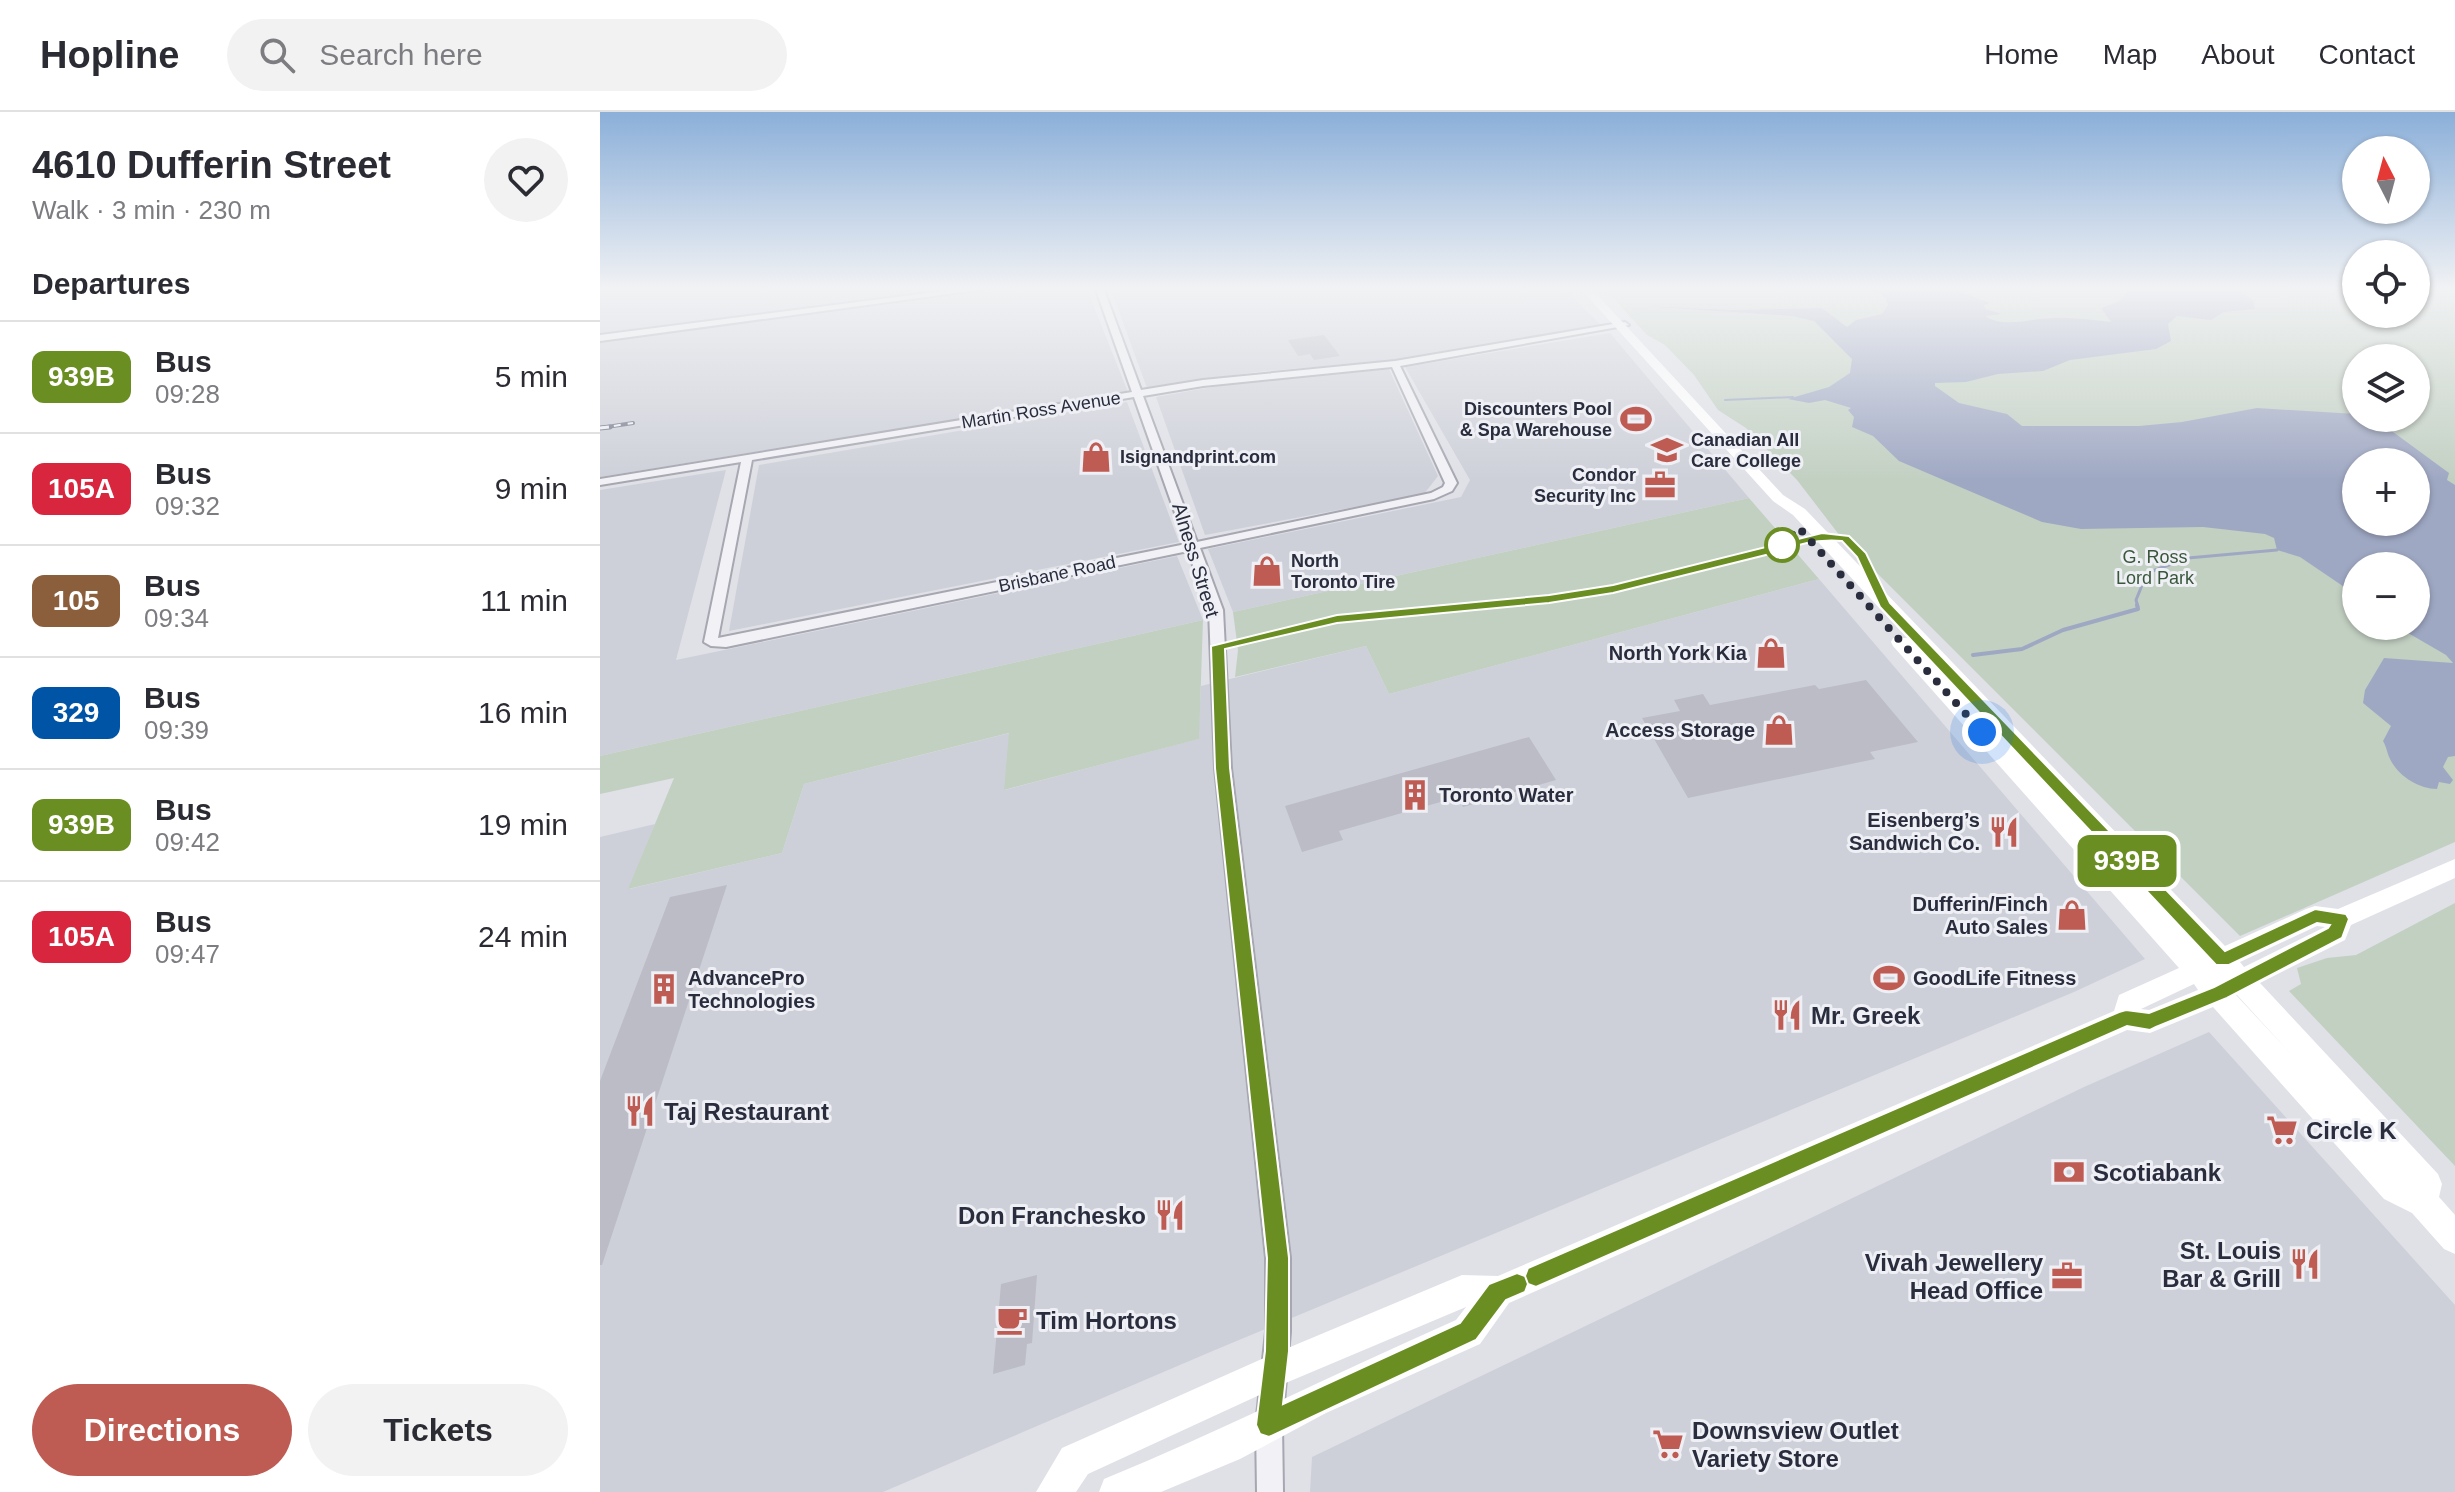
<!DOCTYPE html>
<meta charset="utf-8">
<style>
body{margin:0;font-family:Arial,sans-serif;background:#f2f2f3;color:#2b2b33;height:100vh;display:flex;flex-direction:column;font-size:30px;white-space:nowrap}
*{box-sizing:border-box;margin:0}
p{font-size:26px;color:#7c7c81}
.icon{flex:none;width:44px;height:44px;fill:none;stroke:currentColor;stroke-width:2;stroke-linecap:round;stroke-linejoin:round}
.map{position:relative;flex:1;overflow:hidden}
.details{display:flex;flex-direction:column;background:#fff;width:600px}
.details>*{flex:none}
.badge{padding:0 16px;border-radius:12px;font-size:28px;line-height:52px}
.needle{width:52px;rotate:354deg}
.buttons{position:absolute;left:1742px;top:24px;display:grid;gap:16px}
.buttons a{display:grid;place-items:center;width:88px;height:88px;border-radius:50%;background:#fff;box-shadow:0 2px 6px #0004;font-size:40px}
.you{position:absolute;width:40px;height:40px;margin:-20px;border:6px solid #fff;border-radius:50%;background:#1a73e8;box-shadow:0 0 0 12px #1a73e833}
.map>.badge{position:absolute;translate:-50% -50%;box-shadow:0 0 0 4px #fff}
h2{padding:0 32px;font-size:30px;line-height:72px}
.round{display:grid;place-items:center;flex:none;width:84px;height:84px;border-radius:42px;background:#f2f2f3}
.head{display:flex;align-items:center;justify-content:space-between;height:136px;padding:0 32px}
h1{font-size:38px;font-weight:800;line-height:60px}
.cta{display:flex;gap:16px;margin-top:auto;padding:16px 32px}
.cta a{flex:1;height:92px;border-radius:48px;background:#be5b52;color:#fff;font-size:32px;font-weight:800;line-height:92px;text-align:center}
.cta a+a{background:#f2f2f3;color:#2b2b33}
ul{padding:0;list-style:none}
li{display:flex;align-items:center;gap:24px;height:112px;padding:0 32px;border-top:2px solid #e1e1e2}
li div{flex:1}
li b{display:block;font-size:30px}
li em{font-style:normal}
li .badge{min-width:88px;font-weight:700;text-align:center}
header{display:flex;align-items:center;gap:48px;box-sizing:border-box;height:112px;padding:0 40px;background:#fff;border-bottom:2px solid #e1e1e2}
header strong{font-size:38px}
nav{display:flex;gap:44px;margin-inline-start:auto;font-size:28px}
.search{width:560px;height:72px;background:#f2f2f3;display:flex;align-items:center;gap:20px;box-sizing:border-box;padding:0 28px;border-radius:44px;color:#7c7c81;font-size:30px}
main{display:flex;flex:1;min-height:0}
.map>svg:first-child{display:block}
</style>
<header>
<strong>Hopline</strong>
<div class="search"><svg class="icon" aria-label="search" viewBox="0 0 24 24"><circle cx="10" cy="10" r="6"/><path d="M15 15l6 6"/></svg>Search here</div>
<nav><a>Home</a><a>Map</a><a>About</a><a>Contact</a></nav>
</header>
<main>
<section class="details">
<div class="head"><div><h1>4610 Dufferin Street</h1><p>Walk · 3 min · 230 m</p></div><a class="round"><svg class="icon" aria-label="heart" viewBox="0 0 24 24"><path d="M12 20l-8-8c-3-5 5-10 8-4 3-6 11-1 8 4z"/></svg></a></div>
<h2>Departures</h2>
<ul>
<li><span class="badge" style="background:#6b8e23;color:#fff">939B</span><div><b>Bus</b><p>09:28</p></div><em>5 min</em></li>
<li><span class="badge" style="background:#d7263d;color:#fff">105A</span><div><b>Bus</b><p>09:32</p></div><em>9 min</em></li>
<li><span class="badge" style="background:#8b5e3c;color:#fff">105</span><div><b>Bus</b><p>09:34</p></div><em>11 min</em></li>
<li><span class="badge" style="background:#0054a6;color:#fff">329</span><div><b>Bus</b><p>09:39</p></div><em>16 min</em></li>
<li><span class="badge" style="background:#6b8e23;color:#fff">939B</span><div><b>Bus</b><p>09:42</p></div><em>19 min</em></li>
<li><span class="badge" style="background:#d7263d;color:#fff">105A</span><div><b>Bus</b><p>09:47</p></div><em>24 min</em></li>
</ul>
<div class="cta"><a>Directions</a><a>Tickets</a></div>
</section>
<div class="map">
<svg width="1855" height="1380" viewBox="0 0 1855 1380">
<rect width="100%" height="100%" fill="#e0e1e7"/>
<path fill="#ced0d9" d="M0,175H376L0,221Z
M420,175H486L528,280L0,365V229Z
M510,175H962L1001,213L795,248L656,260L547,276Z
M1010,221L1149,386L633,500L608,437L861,385L870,368L805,255Z
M789,257L838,364L824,382L605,423L556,285L652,268Z
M527,290L579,430L129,519L159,353Z
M126,358L76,548L577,444L603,508L0,644V378Z
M1219,467L1545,847L1474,880L615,1238L283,1380H0V725L55,712L29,777L182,741L204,672L410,621L405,678L598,627L601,574L766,534L789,582Z
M1609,920L1855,1193V1380H710L712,1345L1484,975Z"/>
<path fill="#c2d0c2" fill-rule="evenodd" d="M1003,175H1737L1728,188L1739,175H1756V202H1816V175H1855V730L1640,824L1240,424L1197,368L1146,316L1118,298L1094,263L1065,233L1047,223ZM1756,246H1816V306H1756ZM1756,350H1816V410H1756ZM1756,454H1816V514H1756Z
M1149,386L1219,467L789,582L766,534L635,565L638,538L633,500Z
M603,508L599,627L404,678L409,621L204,672L182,741L28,777L74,666L0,682V644Z
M1855,791V1054L1689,879L1701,872L1697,856L1727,846L1756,843Z"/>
<path fill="#9fa8c3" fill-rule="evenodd" d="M1274,175H1348L1390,191L1384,193L1385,197L1402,202L1385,204C1405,217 1431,206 1453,206C1472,205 1492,208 1511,210L1501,196L1520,189L1531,175H1633L1653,188L1655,197L1624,200L1611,208L1577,204L1568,212L1571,229L1556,237L1470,248L1443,259L1398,262L1366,270L1335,271V274L1359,291L1407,302L1422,314H1539L1582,310L1657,296L1756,302V306H1774L1849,361L1847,368L1855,373V644L1848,645L1843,655L1853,668L1850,672L1839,670L1837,677C1819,677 1798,664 1790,647C1787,641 1787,636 1783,629L1791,614L1763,591L1765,578L1784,546L1853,551L1846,543L1796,514H1816V454H1756V483L1700,445L1677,438L1674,426L1665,422L1603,415L1481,417L1442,410L1299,349L1273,324L1252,315L1254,305L1248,298L1251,296L1225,288L1209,291L1188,287L1229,275L1250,261L1252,247L1214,209L1192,204L1042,194L1131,198L1222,196L1247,215L1256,208L1282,202L1288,193L1286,187ZM1756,350H1816V410H1756Z"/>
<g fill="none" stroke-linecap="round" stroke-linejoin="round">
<path stroke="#9fa8c3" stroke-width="2" d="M1125,288L1193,285"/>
<path stroke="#9fa8c3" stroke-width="3" d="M1538,495L1536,488L1547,461L1588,446L1677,438"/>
<path stroke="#9fa8c3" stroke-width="4" d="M1373,543L1422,537L1463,518L1538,497L1537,493"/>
</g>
<path fill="#bbbcc6" d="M724,223L740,244L714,248L710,242L698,244L688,228Z
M1266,568L1318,630L1270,640L1275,647L1088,686L1042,606L1080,599L1074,588L1103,582L1110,593L1215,573L1219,577Z
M929,625L956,668L863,695L858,685L739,719L743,728L702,740L685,694Z
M127,773L2,1153H0V969L70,785Z
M437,1163L432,1231L427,1232L425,1253L393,1262L401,1172Z"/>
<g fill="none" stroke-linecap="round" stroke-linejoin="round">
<defs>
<path id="minor" d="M375,175H400L0,229V223Z
M495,175H503L541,278L603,268L795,249L1025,210L1029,213L800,254L857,371L852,379L834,387L600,436L623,498L631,656L690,1146V1220L682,1313L683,1380H657L656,1313L666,1220V1146L615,656L609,498L588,439L126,535L111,534L104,530L141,350L0,373V367L532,280ZM792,255L845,371L843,375L831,381L597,430L543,284L603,274ZM534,285L586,432L118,526L152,348Z"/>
</defs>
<use href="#minor" stroke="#a6a7b1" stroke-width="4"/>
<use href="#minor" fill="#f2f2f6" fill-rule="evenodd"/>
<path fill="#fff" fill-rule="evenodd" d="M979,175H990L1183,383L1205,397L1625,834L1706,797L1715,794L1738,797L1855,747V766L1751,813L1745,828L1660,871L1838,1062L1842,1072L1839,1085L1855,1103V1142L1844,1137L1812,1101L1784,1087L1613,895L1550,921L1527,918L909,1191L880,1232L726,1301L640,1347L561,1380H499L504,1367C623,1318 738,1260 856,1208L866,1195L688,1270L488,1362L476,1380H436L462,1336L664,1246L862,1163L898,1164L1514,899L1519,883L1579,856L1293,534L1291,530L1293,526H1307L1603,845L1193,403L1173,389ZM1717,814L1725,815L1644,855L1640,850ZM1594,872L1598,878L1549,898L1541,897ZM1636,883H1637L1690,941Z"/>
<defs>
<path id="rail-far1" d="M0,316L33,311"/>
<path id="rail" d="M0,316L10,315"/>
</defs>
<use href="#rail-far1" stroke="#7b7e8f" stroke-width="4"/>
<use href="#rail" stroke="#7b7e8f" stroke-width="5"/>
<use href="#rail-far1" stroke="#eff0f5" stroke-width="2" stroke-dasharray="7" stroke-linecap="butt"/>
<use href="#rail" stroke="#eff0f5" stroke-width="3" stroke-dasharray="9" stroke-linecap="butt"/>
</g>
<linearGradient id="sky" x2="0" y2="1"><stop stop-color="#8bafd9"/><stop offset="0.48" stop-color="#f1f2f4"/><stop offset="1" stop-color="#f1f2f4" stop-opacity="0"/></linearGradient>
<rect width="1855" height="368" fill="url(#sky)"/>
<path fill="#6b8e23" stroke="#fff" stroke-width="2" d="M1222,421L1249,424L1266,441L1290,491L1625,839L1715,797L1746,802L1749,807L1742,826L1627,886L1556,915L1550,918L1527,914L936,1175L928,1172L925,1164L928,1156L1519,900L1526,898L1549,901L1614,875L1728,816L1730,813L1717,811L1629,853H1616L1280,495L1257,445L1242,429C1218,427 1199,431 1178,440L1013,481L949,491L737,511L625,537L630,656L689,1146V1239L683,1292L860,1211L889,1172L917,1161L925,1164L928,1172L925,1180L906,1188L876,1228L669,1325L660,1322L656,1313L665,1239L667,1146L615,656L611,534L737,503L949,483L1013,473Z"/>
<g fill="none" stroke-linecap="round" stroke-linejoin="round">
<path stroke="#2a2d3d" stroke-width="8" stroke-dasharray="0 14.4" d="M1182,433L1199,416L1382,620"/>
</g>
<defs>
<symbol id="stadium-bare" viewBox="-9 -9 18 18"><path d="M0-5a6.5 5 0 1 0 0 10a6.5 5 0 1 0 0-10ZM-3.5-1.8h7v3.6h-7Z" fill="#be5b52" stroke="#eff0f5" stroke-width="2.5" paint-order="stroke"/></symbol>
<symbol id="university-bare" viewBox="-9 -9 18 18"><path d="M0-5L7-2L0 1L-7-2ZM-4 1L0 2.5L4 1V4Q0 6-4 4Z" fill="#be5b52" stroke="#eff0f5" stroke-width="2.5" paint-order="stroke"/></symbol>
<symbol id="shop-bare" viewBox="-9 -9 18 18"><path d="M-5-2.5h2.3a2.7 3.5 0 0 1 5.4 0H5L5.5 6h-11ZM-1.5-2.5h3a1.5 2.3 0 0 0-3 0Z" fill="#be5b52" stroke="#eff0f5" stroke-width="2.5" paint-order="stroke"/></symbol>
<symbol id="office-bare" viewBox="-9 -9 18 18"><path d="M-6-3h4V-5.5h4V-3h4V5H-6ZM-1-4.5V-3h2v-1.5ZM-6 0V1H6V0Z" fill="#be5b52" stroke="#eff0f5" stroke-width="2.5" paint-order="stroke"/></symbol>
<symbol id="building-bare" viewBox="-9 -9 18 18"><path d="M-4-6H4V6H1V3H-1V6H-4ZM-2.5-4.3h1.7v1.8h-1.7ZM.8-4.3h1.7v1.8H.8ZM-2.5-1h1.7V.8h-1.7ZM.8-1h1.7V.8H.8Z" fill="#be5b52" stroke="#eff0f5" stroke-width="2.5" paint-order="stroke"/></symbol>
<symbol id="restaurant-bare" viewBox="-9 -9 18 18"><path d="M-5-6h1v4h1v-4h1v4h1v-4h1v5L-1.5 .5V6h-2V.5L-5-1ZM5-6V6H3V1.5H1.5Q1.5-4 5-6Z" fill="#be5b52" stroke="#eff0f5" stroke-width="2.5" paint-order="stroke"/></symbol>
<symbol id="supermarket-bare" viewBox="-9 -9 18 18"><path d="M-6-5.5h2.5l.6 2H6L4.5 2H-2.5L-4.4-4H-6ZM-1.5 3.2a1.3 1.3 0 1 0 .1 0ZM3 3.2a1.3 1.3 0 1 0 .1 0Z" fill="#be5b52" stroke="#eff0f5" stroke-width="2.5" paint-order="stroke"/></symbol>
<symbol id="bank-bare" viewBox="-9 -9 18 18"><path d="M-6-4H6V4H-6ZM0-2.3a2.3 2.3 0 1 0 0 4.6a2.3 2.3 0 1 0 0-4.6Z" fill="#be5b52" stroke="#eff0f5" stroke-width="2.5" paint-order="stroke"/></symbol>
<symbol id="cafe-bare" viewBox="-9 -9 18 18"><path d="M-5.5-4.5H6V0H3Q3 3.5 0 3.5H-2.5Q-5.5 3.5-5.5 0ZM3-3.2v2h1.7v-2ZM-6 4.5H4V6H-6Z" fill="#be5b52" stroke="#eff0f5" stroke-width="2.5" paint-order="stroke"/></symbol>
</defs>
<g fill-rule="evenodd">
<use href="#stadium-bare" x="1014" y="285" width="44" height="44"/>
<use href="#university-bare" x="1045" y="316" width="44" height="44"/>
<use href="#shop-bare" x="474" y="323" width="44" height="44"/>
<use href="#office-bare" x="1038" y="351" width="44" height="44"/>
<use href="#shop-bare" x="645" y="437" width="44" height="44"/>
<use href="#shop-bare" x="1149" y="519" width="44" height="44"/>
<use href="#shop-bare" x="1157" y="596" width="44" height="44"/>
<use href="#building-bare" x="793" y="661" width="44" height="44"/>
<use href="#restaurant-bare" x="1382" y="698" width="44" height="44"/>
<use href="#shop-bare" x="1450" y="781" width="44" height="44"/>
<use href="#stadium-bare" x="1267" y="844" width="44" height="44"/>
<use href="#building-bare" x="42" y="855" width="44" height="44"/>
<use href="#restaurant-bare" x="1165" y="881" width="44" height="44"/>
<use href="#restaurant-bare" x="18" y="977" width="44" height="44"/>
<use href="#supermarket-bare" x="1660" y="996" width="44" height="44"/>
<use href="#bank-bare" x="1447" y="1038" width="44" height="44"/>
<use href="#restaurant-bare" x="548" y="1081" width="44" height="44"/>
<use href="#restaurant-bare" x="1683" y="1130" width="44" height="44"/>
<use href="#office-bare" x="1445" y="1142" width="44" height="44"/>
<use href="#cafe-bare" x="390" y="1186" width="44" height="44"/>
<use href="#supermarket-bare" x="1046" y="1310" width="44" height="44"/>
</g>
<circle fill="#fff" stroke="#6b8e23" stroke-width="4" cx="1182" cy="433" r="16"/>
<g text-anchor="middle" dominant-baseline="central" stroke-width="6" stroke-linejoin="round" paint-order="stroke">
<g font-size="18" font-weight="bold" fill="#2a2d3d" stroke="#eff0f5" text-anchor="start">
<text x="1012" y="297" text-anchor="end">Discounters Pool<tspan x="1012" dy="21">&amp; Spa Warehouse</tspan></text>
<text x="1091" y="328">Canadian All<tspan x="1091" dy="21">Care College</tspan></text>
<text x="520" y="345">Isignandprint.com</text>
<text x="1036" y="363" text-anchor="end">Condor<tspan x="1036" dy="21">Security Inc</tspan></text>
<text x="691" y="449">North<tspan x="691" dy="21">Toronto Tire</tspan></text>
</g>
<g font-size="18" fill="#2a2d3d" stroke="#eff0f5">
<text transform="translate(441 298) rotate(-9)">Martin Ross Avenue</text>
<text transform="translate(457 462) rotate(-12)">Brisbane Road</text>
</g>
<g font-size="18" fill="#39573a" stroke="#eff0f5">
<text x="1555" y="445">G. Ross<tspan x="1555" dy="21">Lord Park</tspan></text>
</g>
<g font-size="20" fill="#2a2d3d" stroke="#eff0f5">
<text transform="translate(596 448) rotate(73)">Alness Street</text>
</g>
<g font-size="20" font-weight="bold" fill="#2a2d3d" stroke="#eff0f5" text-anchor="end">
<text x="1147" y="541">North York Kia</text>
<text x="1155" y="618">Access Storage</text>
<text x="839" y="683" text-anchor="start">Toronto Water</text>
<text x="1380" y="708">Eisenberg’s<tspan x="1380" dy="23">Sandwich Co.</tspan></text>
<text x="1448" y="792">Dufferin/Finch<tspan x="1448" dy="23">Auto Sales</tspan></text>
<text x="88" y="866" text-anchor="start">AdvancePro<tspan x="88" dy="23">Technologies</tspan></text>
<text x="1313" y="866" text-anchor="start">GoodLife Fitness</text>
</g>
<g font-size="24" font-weight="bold" fill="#2a2d3d" stroke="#eff0f5" text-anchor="start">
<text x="1211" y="903">Mr. Greek</text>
<text x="64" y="999">Taj Restaurant</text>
<text x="1706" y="1018">Circle K</text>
<text x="1493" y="1060">Scotiabank</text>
<text x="546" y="1103" text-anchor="end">Don Franchesko</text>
<text x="1681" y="1138" text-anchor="end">St. Louis<tspan x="1681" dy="28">Bar &amp; Grill</tspan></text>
<text x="1443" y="1150" text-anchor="end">Vivah Jewellery<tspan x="1443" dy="28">Head Office</tspan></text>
<text x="436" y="1208">Tim Hortons</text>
<text x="1092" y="1318">Downsview Outlet<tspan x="1092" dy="28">Variety Store</tspan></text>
</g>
</g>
</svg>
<div class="buttons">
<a><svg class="needle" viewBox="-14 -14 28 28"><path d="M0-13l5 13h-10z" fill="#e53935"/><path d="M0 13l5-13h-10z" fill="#7c7c81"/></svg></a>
<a><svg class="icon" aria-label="locate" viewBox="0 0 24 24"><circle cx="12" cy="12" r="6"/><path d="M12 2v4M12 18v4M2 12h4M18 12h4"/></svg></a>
<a><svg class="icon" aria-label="layers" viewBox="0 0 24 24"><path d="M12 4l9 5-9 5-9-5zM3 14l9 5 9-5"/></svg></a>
<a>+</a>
<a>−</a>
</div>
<div class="you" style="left:1382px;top:620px"></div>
<b class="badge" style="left:1527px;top:749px;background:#6b8e23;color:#fff">939B</b>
</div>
</main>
